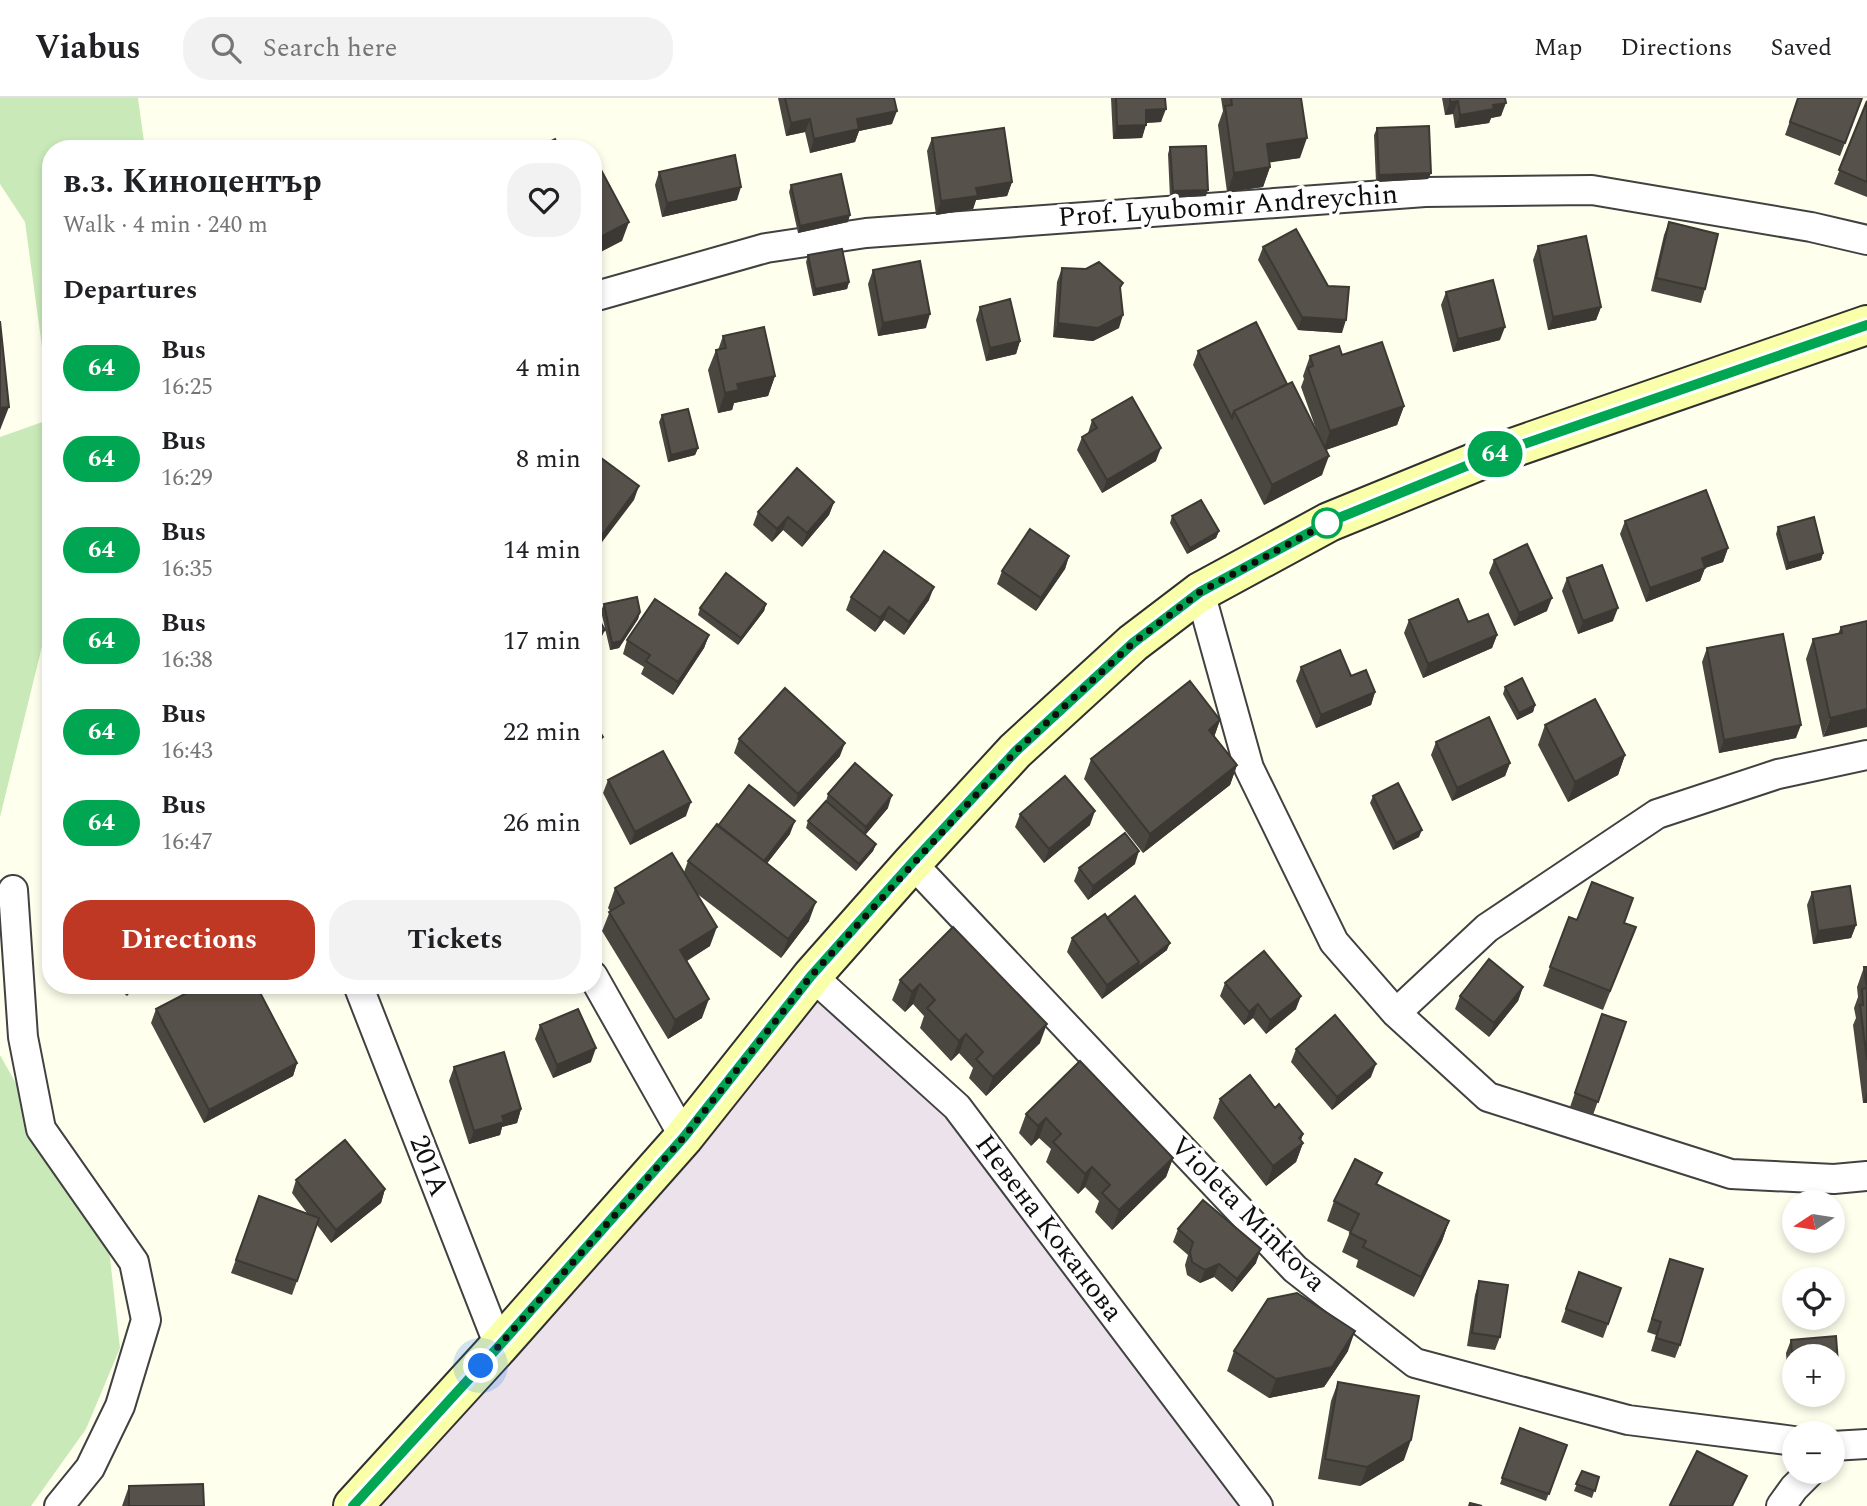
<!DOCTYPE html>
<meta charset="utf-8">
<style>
body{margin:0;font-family:Spectral,serif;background:#f2f2f2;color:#202124;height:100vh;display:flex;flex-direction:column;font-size:26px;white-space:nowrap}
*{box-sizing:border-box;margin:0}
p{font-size:23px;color:#757577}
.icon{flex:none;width:38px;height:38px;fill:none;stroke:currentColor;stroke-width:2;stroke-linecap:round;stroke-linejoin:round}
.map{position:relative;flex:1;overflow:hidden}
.details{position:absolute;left:42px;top:42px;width:560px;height:854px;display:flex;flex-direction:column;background:#fff;border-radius:28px;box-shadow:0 4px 10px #0003}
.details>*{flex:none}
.badge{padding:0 14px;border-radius:23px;font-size:24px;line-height:46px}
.needle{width:46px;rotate:258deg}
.fabs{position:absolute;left:1782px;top:1092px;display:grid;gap:14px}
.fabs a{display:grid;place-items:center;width:63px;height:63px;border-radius:50%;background:#fff;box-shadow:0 4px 10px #0003;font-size:35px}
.you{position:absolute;width:35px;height:35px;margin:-18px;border:5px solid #fff;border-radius:50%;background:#1a73e8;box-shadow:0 0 0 10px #1a73e833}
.map>.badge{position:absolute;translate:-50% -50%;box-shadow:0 0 0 4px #fff}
h2{padding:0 21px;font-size:26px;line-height:63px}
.round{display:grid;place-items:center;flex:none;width:74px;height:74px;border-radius:28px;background:#f2f2f2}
.overview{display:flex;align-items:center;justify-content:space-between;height:119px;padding:0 21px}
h1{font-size:33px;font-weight:700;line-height:52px}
.action{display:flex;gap:14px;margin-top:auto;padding:14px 21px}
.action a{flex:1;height:80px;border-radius:28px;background:#bf3824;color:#fff;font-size:28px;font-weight:700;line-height:80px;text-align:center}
.action a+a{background:#f2f2f2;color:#202124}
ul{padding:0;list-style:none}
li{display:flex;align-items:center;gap:21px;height:91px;padding:0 21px}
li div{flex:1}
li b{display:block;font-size:26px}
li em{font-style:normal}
li .badge{min-width:77px;font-weight:700;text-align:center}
header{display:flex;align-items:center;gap:42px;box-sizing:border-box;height:98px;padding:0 35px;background:#fff;border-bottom:2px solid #e0e0e0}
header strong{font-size:33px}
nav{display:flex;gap:38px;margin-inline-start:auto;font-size:24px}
.search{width:490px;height:63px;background:#f2f2f2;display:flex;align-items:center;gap:18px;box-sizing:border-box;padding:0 24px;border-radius:28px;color:#757577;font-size:26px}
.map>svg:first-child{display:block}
</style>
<header>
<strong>Viabus</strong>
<div class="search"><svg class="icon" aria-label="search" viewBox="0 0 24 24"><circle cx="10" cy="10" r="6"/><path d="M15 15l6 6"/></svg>Search here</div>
<nav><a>Map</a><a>Directions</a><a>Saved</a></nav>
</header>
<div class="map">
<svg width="1867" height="1408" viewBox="0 0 1867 1408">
<rect width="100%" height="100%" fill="#ffe"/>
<path fill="#ece2ec" d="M812,878L957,1009L1256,1408H353Z"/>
<path fill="#c9eab8" d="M0,0H138L145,51H51V315L25,124L0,86Z
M51,321V512L0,719V339Z
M0,957L109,1151L120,1250L86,1331L31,1408H0Z"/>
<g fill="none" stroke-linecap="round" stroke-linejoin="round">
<defs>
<path id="street" d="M593,199L766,150L866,135L1425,94L1592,92L1811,129L1867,142
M1200,494L1249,670L1334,844L1396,915L1488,999L1731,1076L1834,1081L1867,1078
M912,765L1295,1171L1415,1265L1628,1322L1794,1343
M13,792L23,939L41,1031L134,1164L146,1222L120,1308L90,1370L59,1408
M593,878L684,1039
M812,878L957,1009L1258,1408
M358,887L499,1248
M1396,915L1487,830L1657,716L1778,676L1867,657
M1832,1348L1867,1346
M1781,1408L1794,1390L1810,1374"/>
<path id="secondary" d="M353,1408L499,1248L684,1039L812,878L912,765L1015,653L1133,545L1200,494L1329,424L1498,355L1867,227"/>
</defs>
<use href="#street" stroke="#414141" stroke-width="32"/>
<use href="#secondary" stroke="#303030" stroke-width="42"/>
<use href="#street" stroke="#fff" stroke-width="28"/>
<use href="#secondary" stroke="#faffa9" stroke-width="38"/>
</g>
<path fill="#4a4640" d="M778,0H894L892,26L859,33L855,44L810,55L805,34L786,38Z
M1111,0H1165L1161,24L1146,25L1142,40L1113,41Z
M1221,0H1301L1300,60L1269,64L1270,69L1263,89L1227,94L1218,27L1223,13Z
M1442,0H1505L1501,18L1491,20L1489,25L1455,30L1453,16L1445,17Z
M1798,0H1862L1840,58L1785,37Z
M1867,3V99L1834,86Z
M1377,30L1431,75L1428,81L1376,84L1374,37Z
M932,40L1012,84L1007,98L976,102L973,111L936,117L927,53Z
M1170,49L1206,98L1170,100L1168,56Z
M659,74L737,102L662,119L655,87Z
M791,87L848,124L798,135L789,94Z
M1669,124L1705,191L1701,205L1651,193L1664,137Z
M1538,148L1601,209L1596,222L1548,232L1533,162Z
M1263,149L1342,235L1298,232L1258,162Z
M808,157L849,184L847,191L813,198L806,164Z
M1062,170L1123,185L1120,192L1119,230L1093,243L1053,239L1057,184Z
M873,172L926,230L878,238L868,186Z
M1446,194L1500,242L1453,254L1441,207Z
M980,209L1020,243L1016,256L986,263L976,222Z
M723,238L775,278L768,298L734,305L732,312L718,315L708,272L716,252H718Z
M1198,253L1287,286L1316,331L1301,289L1304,281L1303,278L1310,258L1342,257L1404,308L1397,327L1326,352L1322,377L1264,407L1193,267Z
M662,317L698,350L695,357L668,364L659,324Z
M1092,322L1156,363L1102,395L1077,352L1082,339L1088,335Z
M834,404L829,417L802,449L783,432L772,444L753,427L758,414Z
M1172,418L1219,433L1216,440L1187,456L1170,425Z
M1625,423L1728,450L1723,464L1705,470L1700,483L1646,504L1620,436Z
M1778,429L1823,455L1821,462L1786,472L1776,436Z
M1069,458L1065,471L1036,513L997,486L1002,473Z
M1494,462L1547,513L1514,528L1489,475Z
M1567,480L1613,523L1578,536L1562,493Z
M851,499L929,502L904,537L884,522L875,534L846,512Z
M604,506L640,514L638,521L619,550L610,552L601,513Z
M766,506L764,513L738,547L698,517L700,510Z
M1409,522L1468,524L1497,537L1492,550L1423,580L1404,535Z
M1867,523L1823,639L1806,561L1813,541L1838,536L1841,529Z
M709,537L704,550L673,597L641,576L644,569L623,556L627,542Z
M1707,550L1796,640L1719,655L1702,564Z
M1301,569L1351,578L1375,594L1371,607L1316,630L1296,583Z
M1505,589L1535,607L1533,614L1517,622L1503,596Z
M1220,622L1214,639L1237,667L1230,687L1143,755L1084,681L1091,661Z
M1545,627L1625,657L1618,677L1568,704L1538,647Z
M739,641L840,658L794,709L734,655Z
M1436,644L1510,665L1505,678L1452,703L1431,657Z
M608,682L686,718L630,747L603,695Z
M828,696L888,710L865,737L876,746L873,753L856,773L806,730L808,723L826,703Z
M1373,698L1419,739L1393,752L1370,705Z
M1020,716L1090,727L1044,765L1015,729Z
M718,728L790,736L767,765L809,823L781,860L696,795L710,848L687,863L702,920L668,941L602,833L610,813L608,810L615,790L684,774L688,763Z
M1135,766L1088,802L1074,783L1079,770Z
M1812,794L1856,827L1851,840L1813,846L1807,807Z
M1107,820L1167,852L1102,901L1067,854L1072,840Z
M1577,822L1628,849L1603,912L1543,888L1550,869Z
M953,829L1040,945L986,998L969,980L973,970L959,955L951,963L920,930L924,918L913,906L905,914L892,902L900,882Z
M1864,869H1867V1005H1863L1853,927L1856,920L1854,910L1858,899L1857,889Z
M1225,885L1296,911L1266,936L1253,920L1244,927L1220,898Z
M114,887H136L127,898Z
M1523,889L1518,903L1489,939L1455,911L1460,898Z
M156,911L297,965L293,978L204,1025L151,925Z
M1602,916L1626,924L1593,1017L1570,1009Z
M540,927L591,964L553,980L535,941Z
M1296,951L1371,979L1332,1012L1291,964Z
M1080,963L1173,1060L1166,1079L1112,1132L1095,1114L1099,1103L1085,1089L1078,1096L1046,1064L1051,1051L1039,1040L1031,1048L1019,1035L1026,1016Z
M454,969L521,1011L517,1025L502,1029L500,1037L469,1046L449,983Z
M1220,1001L1275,1010L1303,1036L1301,1042L1303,1045L1296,1064L1266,1088L1213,1020Z
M296,1082L385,1091L381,1105L331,1145L317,1127L292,1197L231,1175L259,1098L307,1115L292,1095Z
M1377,1087L1449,1123L1442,1143L1414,1199L1356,1169L1358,1162L1342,1154L1350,1134L1327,1123L1334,1103Z
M1178,1131L1256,1165L1232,1194L1214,1179L1200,1185L1187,1177L1185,1167L1188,1157L1173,1144Z
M1670,1161L1680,1247L1675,1260L1651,1253L1656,1237L1647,1234Z
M1579,1174L1621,1190L1603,1240L1561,1224Z
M1479,1183L1500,1239L1495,1252L1467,1248L1475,1197Z
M1791,1242L1839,1279L1834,1292L1789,1296L1786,1255Z
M1234,1253H1348L1324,1289L1269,1300L1227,1273Z
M1338,1284L1404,1362L1360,1388L1318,1381L1331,1303Z
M1520,1330L1567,1347L1546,1403L1500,1386Z
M1582,1373L1599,1379L1592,1400L1574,1393Z
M129,1388L204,1408H122Z"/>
<path fill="#3c3934" d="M1458,3L1453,16L1445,17L1450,4Z
M1506,5L1501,18L1491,20L1489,25L1455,30L1460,17L1493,7Z
M1166,11L1161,24L1141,25L1146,12Z
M897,13L892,26L859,33L855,44L810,55L814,41L857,21Z
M810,21L805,34L786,38L791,25Z
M1146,27L1142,40L1113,41L1117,28Z
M1307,40L1300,60L1259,66L1267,46Z
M1270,69L1263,89L1227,94L1234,75Z
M1431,75L1428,81L1376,84L1379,77Z
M1012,84L1007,98L976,102L973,111L936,117L941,103L976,90Z
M741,89L737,102L662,119L667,105Z
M1208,92L1206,98L1170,100L1173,93Z
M850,117L848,124L798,135L800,128Z
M629,124L622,143L593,158V143Z
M849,184L847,191L813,198L815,191Z
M1601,209L1596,222L1548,232L1553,219Z
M930,216L926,230L878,238L883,225Z
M1123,217L1119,230L1093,243L1053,239L1058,225Z
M1302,219L1346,222L1342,235L1298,232Z
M1505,229L1500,242L1453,254L1458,241Z
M1020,243L1016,256L986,263L990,250Z
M775,278L768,298L734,305L732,312L718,315L725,295L737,286Z
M1404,308L1397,327L1323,353L1330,333Z
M9,309L0,332V310Z
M698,350L695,357L668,364L671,357Z
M1161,350L1156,363L1102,395L1107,382Z
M1329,358L1322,377L1264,407L1272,387Z
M639,388L634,402L593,456V449Z
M834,404L829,417L802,449L807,435Z
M788,419L783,432L772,444L777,431Z
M1219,433L1216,440L1187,456L1190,450Z
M1728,450L1723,464L1705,470L1700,483L1646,504L1650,490L1702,460Z
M1823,455L1821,462L1786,472L1788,465Z
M1069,458L1065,471L1036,513L1041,500Z
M934,489L929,502L904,537L909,524Z
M1552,500L1547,513L1514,528L1519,515Z
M766,506L764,513L738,547L741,540Z
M889,509L884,522L875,534L880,520Z
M1618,510L1613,523L1578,536L1583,523Z
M640,514L638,521L619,550L610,552L612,545Z
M605,532L602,538L593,543V538Z
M709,537L704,550L673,597L678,584Z
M1497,537L1492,550L1423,580L1428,566Z
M1375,594L1371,607L1316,630L1321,617Z
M1535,607L1533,614L1517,622L1519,615Z
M1867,611V629L1823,639L1830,620Z
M1220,622L1213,642L1209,632Z
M1801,627L1796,640L1719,655L1724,642Z
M603,639L596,659L593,661V645Z
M845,645L840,658L794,709L798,696Z
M1625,657L1618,677L1568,704L1575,684Z
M1510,665L1505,678L1452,703L1457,690Z
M1237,667L1230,687L1143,755L1150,736Z
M892,697L888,710L861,742L866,729Z
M691,704L686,718L630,747L635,734Z
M1095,713L1090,727L1044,765L1049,751Z
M795,723L790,736L755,781L760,768Z
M1422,732L1419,739L1393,752L1396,745Z
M876,746L873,753L856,773L859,766Z
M1139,753L1135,766L1088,802L1093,788Z
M816,804L809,823L781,860L788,841Z
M1856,827L1851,840L1813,846L1818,833Z
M717,829L710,848L673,871L680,852Z
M1170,845L1167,852L1102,901L1107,887L1139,864Z
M920,886L913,906L905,914L912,894Z
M131,887H136L127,898Z
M1523,889L1518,903L1489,939L1494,925Z
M1301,898L1296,911L1266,936L1270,922Z
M709,901L702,920L668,941L675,922Z
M1258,906L1253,920L1244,927L1249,914Z
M1047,926L1040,945L986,998L993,979Z
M966,936L959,955L951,963L959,943Z
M596,950L591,964L553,980L557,967Z
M297,965L293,978L204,1025L209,1012Z
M1376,966L1371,979L1332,1012L1337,999Z
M1867,994V1005H1863Z
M521,1011L517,1025L502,1029L500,1037L469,1046L474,1033L502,1018Z
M1046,1020L1039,1040L1031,1048L1038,1028Z
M1303,1036L1299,1048L1303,1045L1296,1064L1266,1088L1273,1068Z
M1173,1060L1166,1079L1112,1132L1119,1112Z
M1092,1069L1085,1089L1078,1096L1085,1076Z
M385,1091L381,1105L331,1145L336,1132Z
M1449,1123L1442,1143L1414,1199L1421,1179Z
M1261,1151L1256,1165L1232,1194L1237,1181Z
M1219,1166L1214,1179L1200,1185L1205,1172Z
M1355,1233L1348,1253L1324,1289L1269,1300L1276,1281Z
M1832,1279H1839L1834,1292H1832Z
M1794,1283V1295L1789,1296Z
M1411,1342L1404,1362L1360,1388L1367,1369Z"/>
<path fill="#56514a" stroke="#3c3934" stroke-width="2" d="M785,0H894L897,13L857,21L859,31L814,41L810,21L791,25Z
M1116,0H1165L1166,11L1146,12V27L1117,28Z
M1231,0H1301L1307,40L1267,46L1270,69L1234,75L1225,8L1232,7Z
M1450,0H1505L1506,5L1493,7L1494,11L1460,17L1458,3L1450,4Z
M1798,0H1862L1845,45L1790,24Z
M1867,3V84L1839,72Z
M1429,28L1431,75L1379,77L1377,30Z
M1004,30L1012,84L976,90L978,98L941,103L932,40Z
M555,41L560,51H536Z
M1206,48L1208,92L1173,93L1170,49Z
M735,57L741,89L667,105L659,74Z
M600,70L629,124L593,143V73Z
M841,76L850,117L800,128L791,87Z
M1669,124L1718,136L1705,191L1656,180Z
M1296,131L1328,188L1349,189L1346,222L1302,219L1263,149Z
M1586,138L1601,209L1553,219L1538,148Z
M842,151L849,184L815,191L808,157Z
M920,163L930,216L883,225L873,172Z
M1099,164L1123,185L1120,189L1123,217L1098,230L1058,225L1062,170L1086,171Z
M1493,182L1505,229L1458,241L1446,194Z
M1010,201L1020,243L990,250L980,209Z
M0,223L9,309L0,310Z
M1256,224L1287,286L1234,313L1232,320L1198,253Z
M764,229L775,278L737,286L739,292L725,295L716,252L726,250L723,238Z
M1382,244L1404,308L1330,333L1308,270L1313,268L1310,258L1339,248L1342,257Z
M1292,284L1329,358L1272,387L1234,313Z
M1132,299L1161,350L1107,382L1082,339L1097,330L1092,322Z
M688,311L698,350L671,357L662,317Z
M593,354L639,388L593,449Z
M797,370L834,404L807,435L788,419L777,431L758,414Z
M1706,392L1728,450L1702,460L1705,470L1650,490L1625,423Z
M1201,402L1219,433L1190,450L1172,418Z
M1814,419L1823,455L1788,465L1778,429Z
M1030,431L1069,458L1041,500L1002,473Z
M1527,446L1552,500L1519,515L1494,462Z
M884,453L934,489L909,524L889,509L880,520L851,499Z
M1602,467L1618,510L1583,523L1567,480Z
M726,475L766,506L741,540L700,510Z
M637,499L640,514L621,543L612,545L604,506Z
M655,501L709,537L678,584L646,563L650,557L627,542Z
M1458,501L1468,524L1488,516L1497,537L1428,566L1409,522Z
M593,511L605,532L593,538Z
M1867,523V611L1830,620L1813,541L1842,535L1841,529Z
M1783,536L1801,627L1724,642L1707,550Z
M1340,552L1351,578L1366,572L1375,594L1321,617L1301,569Z
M1522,580L1535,607L1519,615L1505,589Z
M1190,583L1220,622L1209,632L1237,667L1150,736L1091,661Z
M785,590L845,645L798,696L739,641Z
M1595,601L1625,657L1575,684L1545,627Z
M1489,619L1510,665L1457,690L1436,644Z
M593,623L603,639L593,645Z
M663,653L691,704L635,734L608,682Z
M855,665L892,697L866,729L828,696Z
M1065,678L1095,713L1049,751L1020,716Z
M1398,685L1422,732L1396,745L1373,698Z
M749,687L795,723L764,763L718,728Z
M826,703L876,746L859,766L808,723Z
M717,726L816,804L788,841L688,763Z
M1125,735L1139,753L1093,788L1079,770Z
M672,755L717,829L680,852L709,901L675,922L609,814L624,805L615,790Z
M1592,784L1633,800L1624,825L1636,829L1610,893L1550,869L1569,819L1577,822Z
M1850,788L1856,827L1818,833L1812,794Z
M1135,798L1170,845L1137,870L1139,864L1107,820Z
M1105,816L1139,864L1107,887L1072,840Z
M953,829L1047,926L993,979L976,961L983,954L966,936L959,943L927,910L935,902L920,886L912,894L900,882Z
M1264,853L1301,898L1270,922L1258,906L1249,914L1225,885Z
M1489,861L1523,889L1494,925L1460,898Z
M1864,869H1867V962L1860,907H1863L1862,891L1867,890Z
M202,887H256L297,965L209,1012L156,911Z
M578,911L596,950L557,967L540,927Z
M1602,916L1626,924L1598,1004L1575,995Z
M1335,917L1376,966L1337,999L1296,951Z
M504,954L521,1011L502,1018L504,1024L474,1033L454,969Z
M1080,963L1173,1060L1119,1112L1102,1095L1110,1087L1092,1069L1085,1076L1053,1044L1061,1036L1046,1020L1038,1028L1026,1016Z
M1250,977L1275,1010L1279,1006L1303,1036L1299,1040L1303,1045L1273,1068L1220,1001Z
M345,1042L385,1091L336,1132L296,1082Z
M1355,1061L1382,1075L1376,1086L1449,1123L1421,1179L1363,1149L1366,1143L1350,1135L1359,1116L1334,1103Z
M259,1098L319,1120L297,1183L236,1162Z
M1203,1102L1261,1151L1237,1181L1219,1166L1205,1172L1192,1164L1190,1154L1193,1144L1178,1131Z
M1670,1161L1703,1171L1680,1247L1656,1240L1661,1224L1652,1221Z
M1579,1174L1621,1190L1608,1226L1566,1211Z
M1479,1183L1508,1187L1500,1239L1472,1235Z
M1297,1195L1355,1233L1332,1269L1276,1281L1234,1253L1268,1201Z
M1836,1238L1839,1279H1832V1258H1794V1280L1791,1242Z
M1338,1284L1419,1298L1411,1342L1367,1369L1325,1361Z
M1520,1330L1567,1347L1549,1396L1502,1380Z
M1697,1353L1747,1378L1732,1408H1673L1670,1407Z
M1582,1373L1599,1379L1595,1393L1576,1386Z
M203,1386L204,1408H129V1388Z
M1470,1405L1482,1408H1469Z"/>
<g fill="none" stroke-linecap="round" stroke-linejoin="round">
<defs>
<path id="line" d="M353,1408L499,1248L684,1039L811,878L912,765L1016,653L1133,545L1200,494L1329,424L1498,355L1867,227"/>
</defs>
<use href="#line" stroke="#fff" stroke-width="16"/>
<use href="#line" stroke="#00a651" stroke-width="10"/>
<path stroke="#0e0e0e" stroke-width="7" stroke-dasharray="0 12.6" d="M481,1268L684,1039L811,878L1016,653L1133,545L1200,494L1329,424L1327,425"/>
</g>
<circle fill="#fff" stroke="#00a651" stroke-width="3.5" cx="1327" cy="425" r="14"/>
<g text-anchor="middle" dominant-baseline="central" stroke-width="7" stroke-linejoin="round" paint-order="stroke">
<g font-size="28" fill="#0e0e0e" stroke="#fff">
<text transform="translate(1228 108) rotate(-4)">Prof. Lyubomir Andreychin</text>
<text transform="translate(429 1068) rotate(69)">201А</text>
<text transform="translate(1248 1116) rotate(45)">Violeta Minkova</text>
<text transform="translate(1049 1130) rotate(53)">Невена Коканова</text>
</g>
</g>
</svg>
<div class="fabs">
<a><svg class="needle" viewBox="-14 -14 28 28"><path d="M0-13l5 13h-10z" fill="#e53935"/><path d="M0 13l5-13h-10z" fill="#757577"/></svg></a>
<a><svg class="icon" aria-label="locate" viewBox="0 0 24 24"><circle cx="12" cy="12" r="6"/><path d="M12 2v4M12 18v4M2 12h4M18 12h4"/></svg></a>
<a>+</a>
<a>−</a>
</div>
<div class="you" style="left:481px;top:1268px"></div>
<b class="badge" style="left:1495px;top:356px;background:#00a651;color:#fff">64</b>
<section class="details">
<div class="overview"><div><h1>в.з. Киноцентър</h1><p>Walk · 4 min · 240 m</p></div><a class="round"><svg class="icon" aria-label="heart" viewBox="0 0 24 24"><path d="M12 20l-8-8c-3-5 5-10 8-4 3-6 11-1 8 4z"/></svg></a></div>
<h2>Departures</h2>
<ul>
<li><span class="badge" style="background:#00a651;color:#fff">64</span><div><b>Bus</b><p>16:25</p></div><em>4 min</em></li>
<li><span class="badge" style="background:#00a651;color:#fff">64</span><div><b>Bus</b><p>16:29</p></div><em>8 min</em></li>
<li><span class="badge" style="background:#00a651;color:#fff">64</span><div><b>Bus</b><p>16:35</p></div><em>14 min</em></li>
<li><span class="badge" style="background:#00a651;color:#fff">64</span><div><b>Bus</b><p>16:38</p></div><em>17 min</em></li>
<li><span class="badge" style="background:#00a651;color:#fff">64</span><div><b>Bus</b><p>16:43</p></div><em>22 min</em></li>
<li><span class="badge" style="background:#00a651;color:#fff">64</span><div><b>Bus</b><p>16:47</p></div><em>26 min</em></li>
</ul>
<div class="action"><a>Directions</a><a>Tickets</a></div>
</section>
</div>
